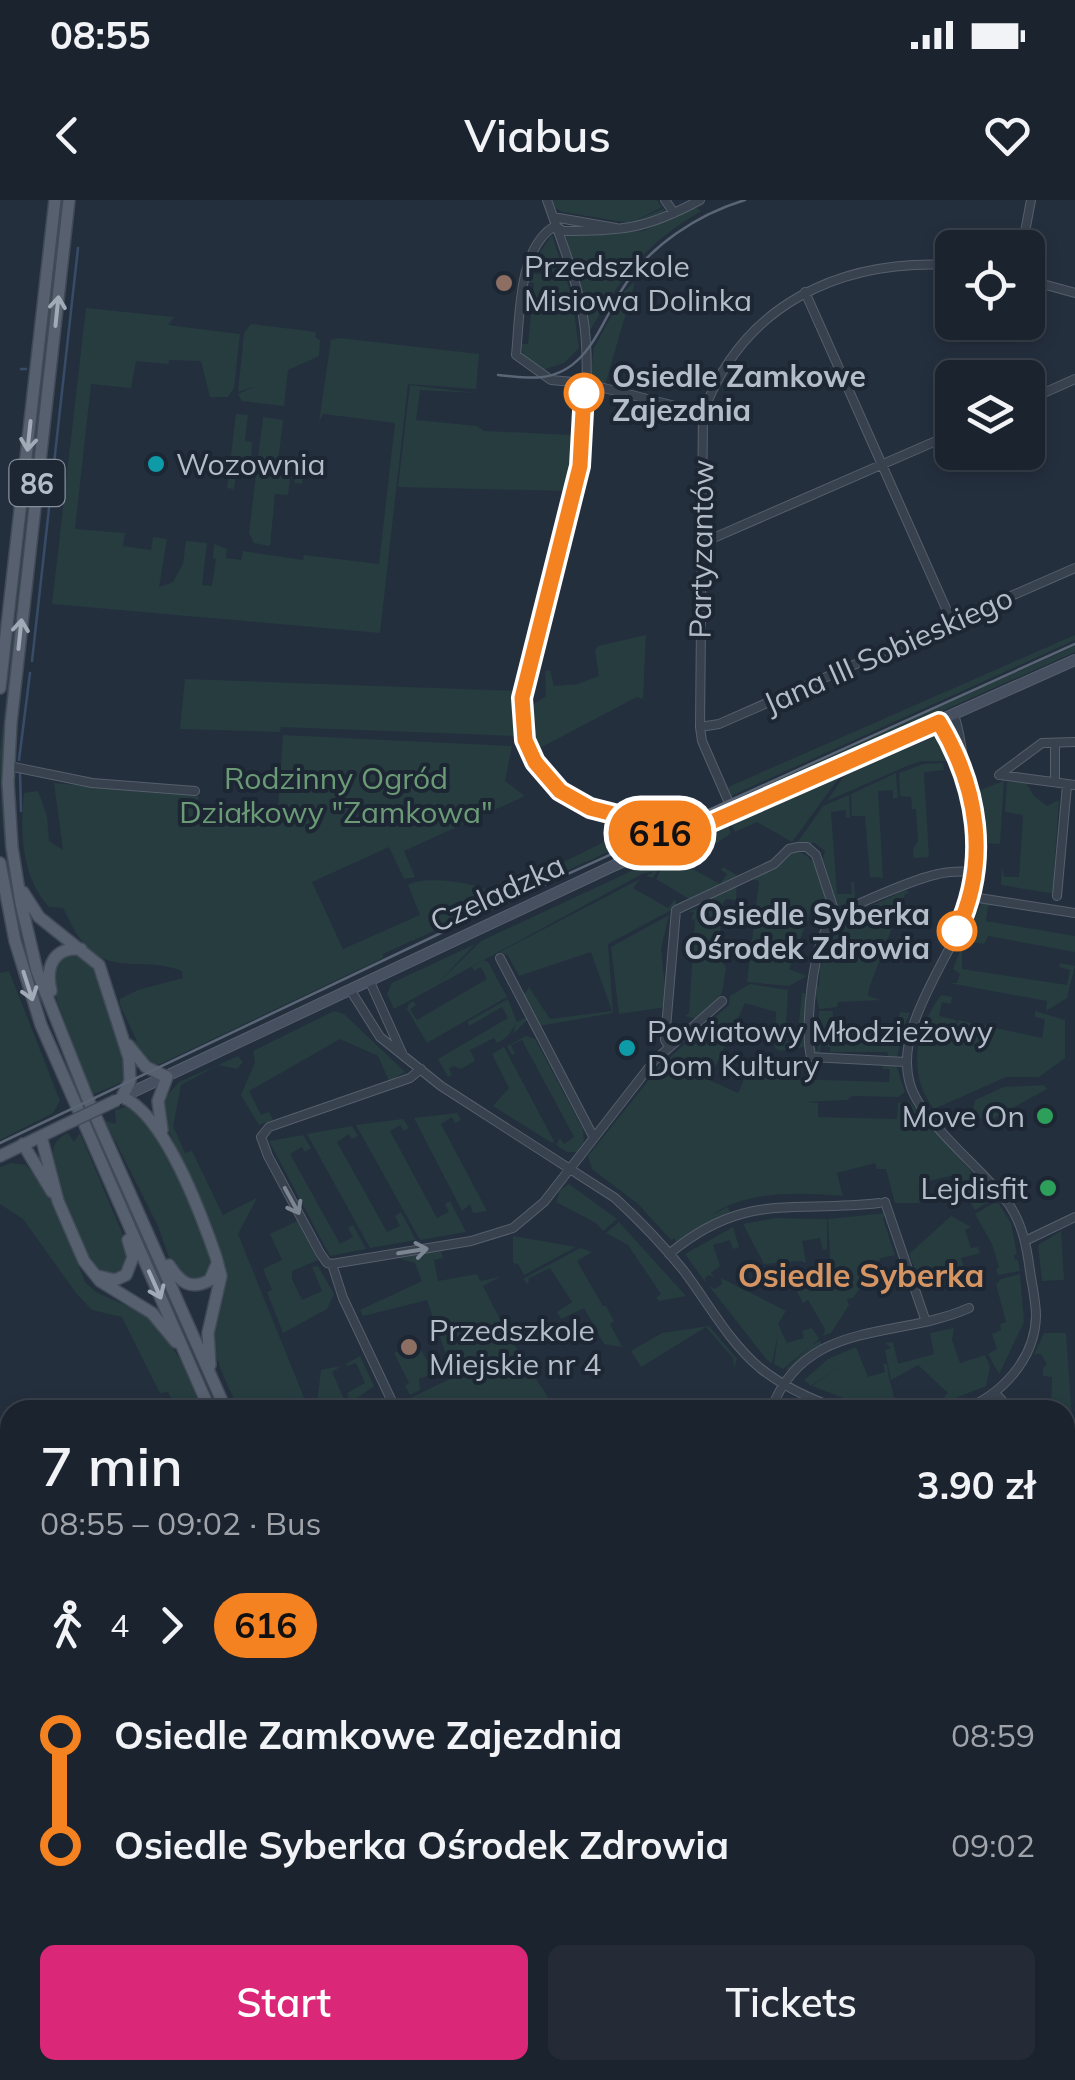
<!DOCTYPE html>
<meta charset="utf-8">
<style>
body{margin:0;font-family:Mulish,sans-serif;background:#242b36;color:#f1f3f6;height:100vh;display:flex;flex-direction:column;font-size:38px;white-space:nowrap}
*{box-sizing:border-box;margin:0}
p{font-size:32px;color:#a0a4aa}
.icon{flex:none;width:55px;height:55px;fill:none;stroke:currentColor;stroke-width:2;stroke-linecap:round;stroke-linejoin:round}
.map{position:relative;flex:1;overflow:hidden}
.drawer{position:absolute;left:0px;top:1200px;width:1075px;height:680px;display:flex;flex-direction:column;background:#1b232e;border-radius:30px 30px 0 0;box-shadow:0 5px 15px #0003,0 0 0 2px #39404a}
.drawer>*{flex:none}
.badge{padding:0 20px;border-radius:32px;font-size:35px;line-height:65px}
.fabs{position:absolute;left:935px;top:30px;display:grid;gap:20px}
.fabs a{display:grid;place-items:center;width:110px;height:110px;border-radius:15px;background:#1b232e;box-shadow:0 5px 15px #0003,0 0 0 2px #39404a;font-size:50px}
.map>.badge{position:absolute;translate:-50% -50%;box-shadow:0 0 0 5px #fff}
.legs{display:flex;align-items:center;gap:15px;height:110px;padding:0 40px;font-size:32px}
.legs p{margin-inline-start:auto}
.overview{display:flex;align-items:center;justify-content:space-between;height:170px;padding:0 40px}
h1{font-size:55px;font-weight:600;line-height:75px}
.primary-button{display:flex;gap:20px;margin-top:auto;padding:20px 40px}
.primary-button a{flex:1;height:115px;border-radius:15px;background:#db2777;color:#fff;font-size:40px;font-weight:600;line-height:115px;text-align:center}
.primary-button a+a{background:#242b36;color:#f1f3f6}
ul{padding:0 40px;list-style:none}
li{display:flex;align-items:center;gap:35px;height:110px;font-size:38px}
li i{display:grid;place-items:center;width:15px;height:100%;margin:0 12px;background:currentColor}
li i::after{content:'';width:25px;height:25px;margin:-12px;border:8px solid;border-radius:50%;background:#1b232e}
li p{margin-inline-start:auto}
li:first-child i{background:linear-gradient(#0000 50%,currentColor 0)}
li:last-child i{background:linear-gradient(currentColor 50%,#0000 0)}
.status{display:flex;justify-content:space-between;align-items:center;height:70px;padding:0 50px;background:#1b232e;direction:ltr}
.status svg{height:28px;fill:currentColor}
header{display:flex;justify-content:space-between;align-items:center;height:130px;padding:0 40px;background:#1b232e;font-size:45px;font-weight:600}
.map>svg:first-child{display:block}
</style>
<div class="status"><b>08:55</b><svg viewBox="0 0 49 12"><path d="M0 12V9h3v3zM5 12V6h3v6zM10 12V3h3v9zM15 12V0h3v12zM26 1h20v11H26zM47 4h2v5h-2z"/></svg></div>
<header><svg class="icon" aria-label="back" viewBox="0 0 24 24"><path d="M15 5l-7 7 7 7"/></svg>Viabus<svg class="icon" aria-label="heart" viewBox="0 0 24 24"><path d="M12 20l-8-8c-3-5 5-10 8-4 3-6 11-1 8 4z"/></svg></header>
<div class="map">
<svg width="1075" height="1880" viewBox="0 0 1075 1880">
<rect width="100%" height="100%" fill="#242f3e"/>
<path fill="#263c3f" d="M60,0H65L4,588L43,799L37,801C10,720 0,638 0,552Z
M552,0H657L662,7L634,21L665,8L661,16L633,23V20L629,23L563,12L555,8Z
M695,7L701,11C642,46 624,75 589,132L585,104L566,37L570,34L643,31Z
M552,35L572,97L579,148L564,163L540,171L525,158L520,144H528L534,83L527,82L529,74H548V65L532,64Z
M635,81L631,97L626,98V113L605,185L590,180L594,148L624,92Z
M86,108L174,117L168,125L240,134L234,188L228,197H210L201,161L169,160L168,164L136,161L131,188L91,184L75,329L125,333L123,346L151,350L153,337L167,339L159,387L173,382L183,364L186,341L207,343L202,385L212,386L216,359L213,358L214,344L227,349L226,358L241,360L243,351L303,360L304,355L379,364L395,223L323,214L319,222L331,140L339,138L479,154L476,189L408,184L380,433L52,404Z
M251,124L316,132L315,137L320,140L319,156L288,170L284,206L242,201L238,194L256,186L238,192L244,133Z
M410,185L475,193L420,190L416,220L477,226L484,231L573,235L575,250L568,291L398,287Z
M236,214L248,215L245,241L252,242L251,264L237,267L234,289L227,288Z
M263,217L283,220L278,263L299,265L304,275L302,284L294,283L295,278H290L288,295L275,294L270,346L254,343L249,333Z
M646,435L643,499L637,497L534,551L525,509L534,466H539L531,506L546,496L545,471L550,470L554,486L578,484L599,476L595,451L598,446Z
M1075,435V440L731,596L728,587Z
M1075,446V452L738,602L731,600Z
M185,479L515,491L512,517L515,536L281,527L280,532L180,529Z
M283,535L512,546L505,581L525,596L404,651L415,677L404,679L389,647L312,682L343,749L420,715L408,685C427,674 488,684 504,699L383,754V758L156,866L151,865L130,840L137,841L120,805V799L138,790L183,778L182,771C144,755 106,779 78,736C73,729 68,717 63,708L49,707C21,677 20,631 24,593L38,591L47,616L49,641L63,650L54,583L198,596L199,606L278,610Z
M934,537H940L951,561H922L909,565L827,601L844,576Z
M943,563L944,570L924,572L929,657L914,658L913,649L918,641L916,609H912L911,597L900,596L899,573L923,564Z
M896,573L898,598H893V590L878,591L883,678L870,677L865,616H852L851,594Z
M839,578L792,642L757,622L735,632L732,625Z
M1004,581L1000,644L986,643L978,591Z
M1007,582L1026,583L1034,596L1047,606L1059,600L1054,672L1057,675L1055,694L1001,685L1002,667L1004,677H1019L1023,615L1005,612Z
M849,595L850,618H846V610L831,612L837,694H852L851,682H854L855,700L837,707L823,659L825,651L813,642L810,645L797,643L823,606Z
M636,626L649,633L512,696L506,691Z
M728,626L731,633L717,643L657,671L653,678L646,676L655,671L642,674L394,809L387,794L392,783L475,744L437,784L481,741Z
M793,650C822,656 825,689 826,714L811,710L789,769L807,776L789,786L747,782L759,681L749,678L778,666Z
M691,656L684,668L687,666L720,684L727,674L721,670L723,667L740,677L691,700L656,679L660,671Z
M640,679L633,688L668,708L675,699L677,707L608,744L613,813L539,826L523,796L529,787L550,819L612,811L591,752L519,776L507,754L502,756L500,752Z
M737,683L736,700L726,699L723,703L718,753L726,768L722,793L698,819L685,816L689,813L695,720L691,719L694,712H688L706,705L703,698Z
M906,690L909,693L905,694L869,788L868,796L881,800L838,802L837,807L819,809L814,785H819L820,767L838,725L836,722Z
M982,702L996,705L988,706L986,721L1075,736V752L988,736L984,744L965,741Z
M669,715L661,749L667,807L619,814L611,747Z
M962,746V769L1067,785L1070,770L1059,767L1060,763L1075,766L1067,798L1046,811L1047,801L949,783H957L960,774L953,769Z
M77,754L94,767L126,866L127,880L92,895L54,792L55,762L62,756Z
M484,760L488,762L507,797L427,843L407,809L409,804L413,801L416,805L410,809L417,820L487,779L481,767L474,771L472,767Z
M9,771L60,901L53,913L0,940V773Z
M750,784L788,790L785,841H797L802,793H805V829L800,830L806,831L805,847L779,851L775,848L776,812L745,803L709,880L738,893L747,872L772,876L774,859L795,861V865H786V879L889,882L890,869H883V865H896L905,892L898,897L852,896L847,900L805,902L818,903V917L897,919L898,903L909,901L995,998L975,1010L954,975L925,982L930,1003H895L886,969H877L875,963L837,973L843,996C800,992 747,990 710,1016L728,1007L730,1012L677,1043L674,1038L671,1040L638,1004L592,969L588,956L660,866L729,805L730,796Z
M941,795L952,797L951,804L942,802L939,816L956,820V825L958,820L1042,838L1045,819L1035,817V811L1065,820V858L1039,877H1006L934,909C906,874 916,828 941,795Z
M508,799L517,822L525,818L528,819L513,834L516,823C511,833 507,838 497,843L494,838L470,850L475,861L461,869L453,866L449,869L452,875L448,877L438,859L508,818L502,807L469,826L467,822Z
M334,811L344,814L405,872L389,881L378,856L340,839L249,891L261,915L269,912L273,920L259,925L241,895L255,862L253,851Z
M819,811H833L832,830L896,832L900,812L910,813L898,839L868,840L900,842L897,858L889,859L887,852H830V847L821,846L819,856L814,854L811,844L818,851Z
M526,836L535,839L583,929L584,942L577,952H567L556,945L560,938L564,944L574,937L522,840L511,845L515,854L512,855L507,846Z
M504,847L554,941L552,943L493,906L509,888L492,854Z
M238,856L243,862L237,869L218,865L181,885L173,926L185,953L192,951L223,1015L257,998L238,1034L309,1210H239C228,1185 211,1154 212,1128C212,1099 226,1080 219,1050L164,919L162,901L179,882Z
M1044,885L1047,889L985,923L973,910L975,900L1004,887Z
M125,907L145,916L175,972L211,1053L213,1062C208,1076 200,1082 186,1079L170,1060L158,1026L105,921L116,924L115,910Z
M457,913L461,920L455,923L452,917L441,924L487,1011L473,1013L470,1004L462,1011L414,918Z
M403,919L409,928L404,931L400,925L390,931L437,1018L449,1012L445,1004L450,1001L466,1032L420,1040L356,925Z
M352,926L358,936L352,939L349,934L337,942L387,1032L400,1026L395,1016L401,1012L416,1040L370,1048L307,934Z
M68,933L74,942L80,933L128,1047V1060L119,1073H102C86,1061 48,969 53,949C55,941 61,936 68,933Z
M303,935L311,948L305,952L302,947L290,954L340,1044L353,1037L348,1028L353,1025L366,1049L330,1056L269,941Z
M11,963L26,965L50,996L85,1082L96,1092L145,1114L164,1135L181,1161L202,1210H177L168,1192L160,1193L122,1117L92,1110L76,1093L23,1019L0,1004V967Z
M569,984L617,1019L603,1031L596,1023L556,1002L560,990Z
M997,1001L1011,1023L1017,1054L1014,1055L1015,1060H1018L1020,1071L998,1075L996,1070L999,1067L992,1044L975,1014Z
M887,1013L883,1018L895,1055L881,1058L853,1098L847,1099L849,1105L831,1133L823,1136L825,1129L808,1100L803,1103L790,1079L818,1077L819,1080L831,1074L828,1019Z
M951,1016L971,1027L965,1030L971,1048L978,1047L980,1053L961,1058L967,1079L923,1091L909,1054Z
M776,1018L827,1019V1049L823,1050L820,1038L802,1041L806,1063L801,1061L764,1064L743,1024Z
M297,1021L318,1060L292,1071V1079L302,1100L322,1091L312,1067L318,1066L334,1094L327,1109L283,1133L267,1092L272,1090L263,1069L282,1060L270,1034Z
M619,1022L686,1096L659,1101L656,1098L661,1094L628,1045L606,1033Z
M733,1027L739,1047L733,1049L730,1040L713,1045L720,1066L711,1073L715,1078L709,1075L705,1078L706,1083L685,1054Z
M1061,1031L1064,1080L1042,1081L1038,1045Z
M513,1036L576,1047L524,1075L518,1064L513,1063Z
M580,1048L592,1052L577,1061L603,1106H606L614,1121L610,1124L622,1147L604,1144L584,1108L561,1119L557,1112L572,1102L550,1068L529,1078L528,1084L523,1079Z
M441,1051L443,1058L434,1060L438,1081L477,1074L480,1081L500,1077L483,1086L507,1133L556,1210C525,1210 423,1217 402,1202L454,1177L427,1100L363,1116L360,1110L422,1081L415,1063L398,1058Z
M1020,1074L1024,1122L999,1174L988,1154L997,1149L992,1134L1001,1130L1000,1124L1006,1122L996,1084L1001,1079Z
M721,1078L786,1111L778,1124L787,1143L804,1138L802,1131L812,1128L819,1139L812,1145L820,1141L822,1145L791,1171L786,1169L812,1145L783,1169L774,1164L778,1134L772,1163L767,1160L709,1086L715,1089L722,1084Z
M709,1126L737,1159L734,1168L733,1158L706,1127L641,1167L631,1151L662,1133Z
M954,1128L952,1140L960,1163L985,1155L990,1167L986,1186L948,1201L944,1196L948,1193L918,1165L891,1180L885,1150L891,1148L885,1143L893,1142L898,1164L934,1154L930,1133Z
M1044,1133H1066L1072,1219L1065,1225V1210H1051L1052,1177L1043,1176V1168L1047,1164L1041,1154H1034Z
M417,1143L427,1160L434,1158L439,1171L419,1179L420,1190L410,1195L405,1186L409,1183L394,1153Z
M856,1147L868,1177L885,1172L883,1164H887C888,1180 895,1193 896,1210L859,1204L812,1186L852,1158L811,1186L804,1180L828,1159Z
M360,1156L374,1186L341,1210H316L321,1170L341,1166L332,1172L344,1199L349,1197L347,1193L365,1183L356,1163L347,1166L346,1164Z"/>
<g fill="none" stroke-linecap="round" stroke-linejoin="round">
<path stroke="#394c67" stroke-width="2.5" d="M21,169H26
M32,461L78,48
M19,560L30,473
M20,573L21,611"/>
<defs>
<path id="street" d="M547,0C560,37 576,77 583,116C590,155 586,228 580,268C569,335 505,492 528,549C559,629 637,595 666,642
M665,0L674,13
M553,17L616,28
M555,26C518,47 520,117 516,155L551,180L584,183L703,213
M557,27L563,31C625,30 644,30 700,0
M1022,48L1031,0
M1028,80L1075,93
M805,92L952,422
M1028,200L1075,179
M702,343L952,234
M954,515C961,534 962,554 965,574C971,613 983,655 973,694C957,752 892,824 910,884C921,923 984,969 1010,1006C1023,1026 1027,1048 1030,1071C1032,1085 1036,1101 1036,1116C1035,1160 1000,1197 961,1210
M939,522L960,562
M700,527L719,524L1075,368
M9,566L92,583L195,591
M999,575L1042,543L1075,542
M1000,575L1075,585
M1055,582V543
M733,612L702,541L700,527L703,213C743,104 840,59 952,65
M1057,696L1067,585
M972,697L1075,713
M500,758L594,938
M370,782L402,853
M351,791L380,837L441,886L615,998C640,1021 663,1045 684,1071C708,1103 729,1142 760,1168C785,1188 812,1200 842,1210
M669,847L665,840L676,710L774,664L789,649L798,647H807L816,655L836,716
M906,862L811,857C804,829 813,744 831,721C841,708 919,678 938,674C950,671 964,671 977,672
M885,1002L925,1119
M1025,1041L1075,1017
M669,1054C744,991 792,1013 879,1003
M332,1064L471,1041L513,1028L544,1002L654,861L722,801
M995,1193L1011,1210
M396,1210L343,1098L332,1064L327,1063L320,1053L268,956L261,937L269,927L410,878L421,869
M771,1210C805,1118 897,1140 969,1108
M1065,1275L1075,1267
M1065,1282L1075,1296
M1065,1431L1075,1432
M1065,1568V1572
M0,1639L10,1658
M1065,1835L1075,1831
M1065,1854L1075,1875
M111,1870L116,1880
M888,1870L898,1880
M1002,1870L1007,1880L1030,1870
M961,1880L980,1870"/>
<path id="secondary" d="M122,897L613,666L1075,460
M1065,1614L1075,1606
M698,1880L712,1870"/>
<path id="primary" d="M69,0L11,523L8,582L12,647L21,703L37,771L87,897L226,1210
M0,488L55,0
M0,663L15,741L41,825L210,1210
M23,692L39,717L99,765L129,858L130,881L122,897
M51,791C45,766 54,747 81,749
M128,845L146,867L167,877L158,901L162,930
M122,897C165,914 201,1014 216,1057L221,1076L208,1133L210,1165
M41,936L58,1001L84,1061L100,1081L152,1113L176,1142
M23,944L52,992
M0,956L60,927
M169,1065C180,1082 190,1091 210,1080L216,1066
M98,1076L115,1080L126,1075L133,1057L128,1040
M502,1870L506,1880
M517,1870L521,1880"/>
</defs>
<use href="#street" stroke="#565f6c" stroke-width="10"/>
<use href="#secondary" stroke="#565f6c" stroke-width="12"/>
<use href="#primary" stroke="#414a57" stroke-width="14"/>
<use href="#street" stroke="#38414e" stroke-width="8"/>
<use href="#secondary" stroke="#465061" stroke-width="10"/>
<use href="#primary" stroke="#56606e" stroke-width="11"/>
<path stroke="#5a6575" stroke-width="2.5" d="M498,175C521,177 545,182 566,169C594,153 606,114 623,88C649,46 698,14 745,0
M0,943L508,701L1075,444"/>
<defs>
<path id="primary-bridge" d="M60,927L117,900"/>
</defs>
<use href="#primary-bridge" stroke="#414a57" stroke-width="14" stroke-linecap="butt"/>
<use href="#primary-bridge" stroke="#56606e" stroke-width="11"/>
</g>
<defs><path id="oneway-shaft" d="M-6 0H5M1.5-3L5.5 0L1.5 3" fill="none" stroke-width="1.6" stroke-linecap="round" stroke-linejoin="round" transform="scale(2.5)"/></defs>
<g stroke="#a1aab7">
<use href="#oneway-shaft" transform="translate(57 111) rotate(-84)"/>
<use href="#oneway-shaft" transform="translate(29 236) rotate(96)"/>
<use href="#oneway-shaft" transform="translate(20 434) rotate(-84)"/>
<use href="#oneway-shaft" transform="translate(28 786) rotate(72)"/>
<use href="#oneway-shaft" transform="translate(155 1085) rotate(66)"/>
</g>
<g stroke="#7c8592">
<use href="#oneway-shaft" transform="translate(292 1001) rotate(61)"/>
<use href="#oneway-shaft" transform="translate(413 1051) rotate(-9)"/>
</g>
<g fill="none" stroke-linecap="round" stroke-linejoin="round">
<defs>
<path id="line-1" d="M584,193L580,266L522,498L525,540L535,562L560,591L590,608L645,622L666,642L939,522C978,587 990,661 957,731"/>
</defs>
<use href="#line-1" stroke="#fff" stroke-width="22"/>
<use href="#line-1" stroke="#f58220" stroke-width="15"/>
</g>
<g fill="#8d6e63" stroke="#1d2633" stroke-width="4">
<circle cx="504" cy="83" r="10"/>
<circle cx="409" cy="1147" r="10"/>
</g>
<g fill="#fff" stroke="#f58220" stroke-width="5">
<circle cx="584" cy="193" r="18"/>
<circle cx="957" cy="731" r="18"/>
</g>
<g fill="#0f9aa8" stroke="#1d2633" stroke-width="4">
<circle cx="156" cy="264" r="10"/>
<circle cx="627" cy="848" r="10"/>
</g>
<g fill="#2e9e5b" stroke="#1d2633" stroke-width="4">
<circle cx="1045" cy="916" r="10"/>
<circle cx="1048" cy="988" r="10"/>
</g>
<g text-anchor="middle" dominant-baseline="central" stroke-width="8" stroke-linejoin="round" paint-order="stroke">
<rect fill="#1d2633" stroke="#878f9c" stroke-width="2.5" x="9.5" y="260" width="55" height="46" rx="8"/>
<g font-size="28" font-weight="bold" fill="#b4bcc9">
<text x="37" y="283">86</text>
</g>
<g font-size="30" fill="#b4bcc9" stroke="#1d2633" text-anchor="start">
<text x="524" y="66">Przedszkole<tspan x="524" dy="34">Misiowa Dolinka</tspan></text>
<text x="176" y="264">Wozownia</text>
<text x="647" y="831">Powiatowy Młodzieżowy<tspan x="647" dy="34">Dom Kultury</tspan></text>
<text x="1025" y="916" text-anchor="end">Move On</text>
<text x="1028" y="988" text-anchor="end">Lejdisfit</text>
<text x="429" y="1130">Przedszkole<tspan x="429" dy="34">Miejskie nr 4</tspan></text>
</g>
<g font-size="30" font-weight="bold" fill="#b4bcc9" stroke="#1d2633" text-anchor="start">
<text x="612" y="176">Osiedle Zamkowe<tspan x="612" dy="34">Zajezdnia</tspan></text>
<text x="930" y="714" text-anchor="end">Osiedle Syberka<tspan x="930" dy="34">Ośrodek Zdrowia</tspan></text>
</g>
<g font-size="30" fill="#b4bcc9" stroke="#1d2633">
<text transform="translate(701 349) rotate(-89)">Partyzantów</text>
<text transform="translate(888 450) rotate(-24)">Jana III Sobieskiego</text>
<text transform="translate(497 693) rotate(-25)">Czeladzka</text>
</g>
<g font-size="30" fill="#6b9a76" stroke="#1d2633">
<text x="336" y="578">Rodzinny Ogród<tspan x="336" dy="34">Działkowy "Zamkowa"</tspan></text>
</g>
<g font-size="32" font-weight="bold" fill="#d59563" stroke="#1d2633">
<text x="861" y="1075">Osiedle Syberka</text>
</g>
</g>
</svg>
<div class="fabs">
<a><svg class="icon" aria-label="locate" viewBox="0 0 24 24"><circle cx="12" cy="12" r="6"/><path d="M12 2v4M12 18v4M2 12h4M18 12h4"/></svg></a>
<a><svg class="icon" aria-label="layers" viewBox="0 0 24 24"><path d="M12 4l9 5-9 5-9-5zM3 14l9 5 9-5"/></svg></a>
</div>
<b class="badge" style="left:660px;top:633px;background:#f58220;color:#111">616</b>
<section class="drawer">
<div class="overview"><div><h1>7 min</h1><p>08:55 – 09:02 · Bus</p></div><b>3.90 zł</b></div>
<div class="legs"><svg class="icon" aria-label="walk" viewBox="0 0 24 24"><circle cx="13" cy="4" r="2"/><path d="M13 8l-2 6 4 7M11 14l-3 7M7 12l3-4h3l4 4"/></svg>4<svg class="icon" aria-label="forward" viewBox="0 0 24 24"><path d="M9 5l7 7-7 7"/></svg><b class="badge" style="background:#f58220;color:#111">616</b></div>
<ul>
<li><i style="color:#f58220"></i><b>Osiedle Zamkowe Zajezdnia</b><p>08:59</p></li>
<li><i style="color:#f58220"></i><b>Osiedle Syberka Ośrodek Zdrowia</b><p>09:02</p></li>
</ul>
<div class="primary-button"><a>Start</a><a>Tickets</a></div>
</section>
</div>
